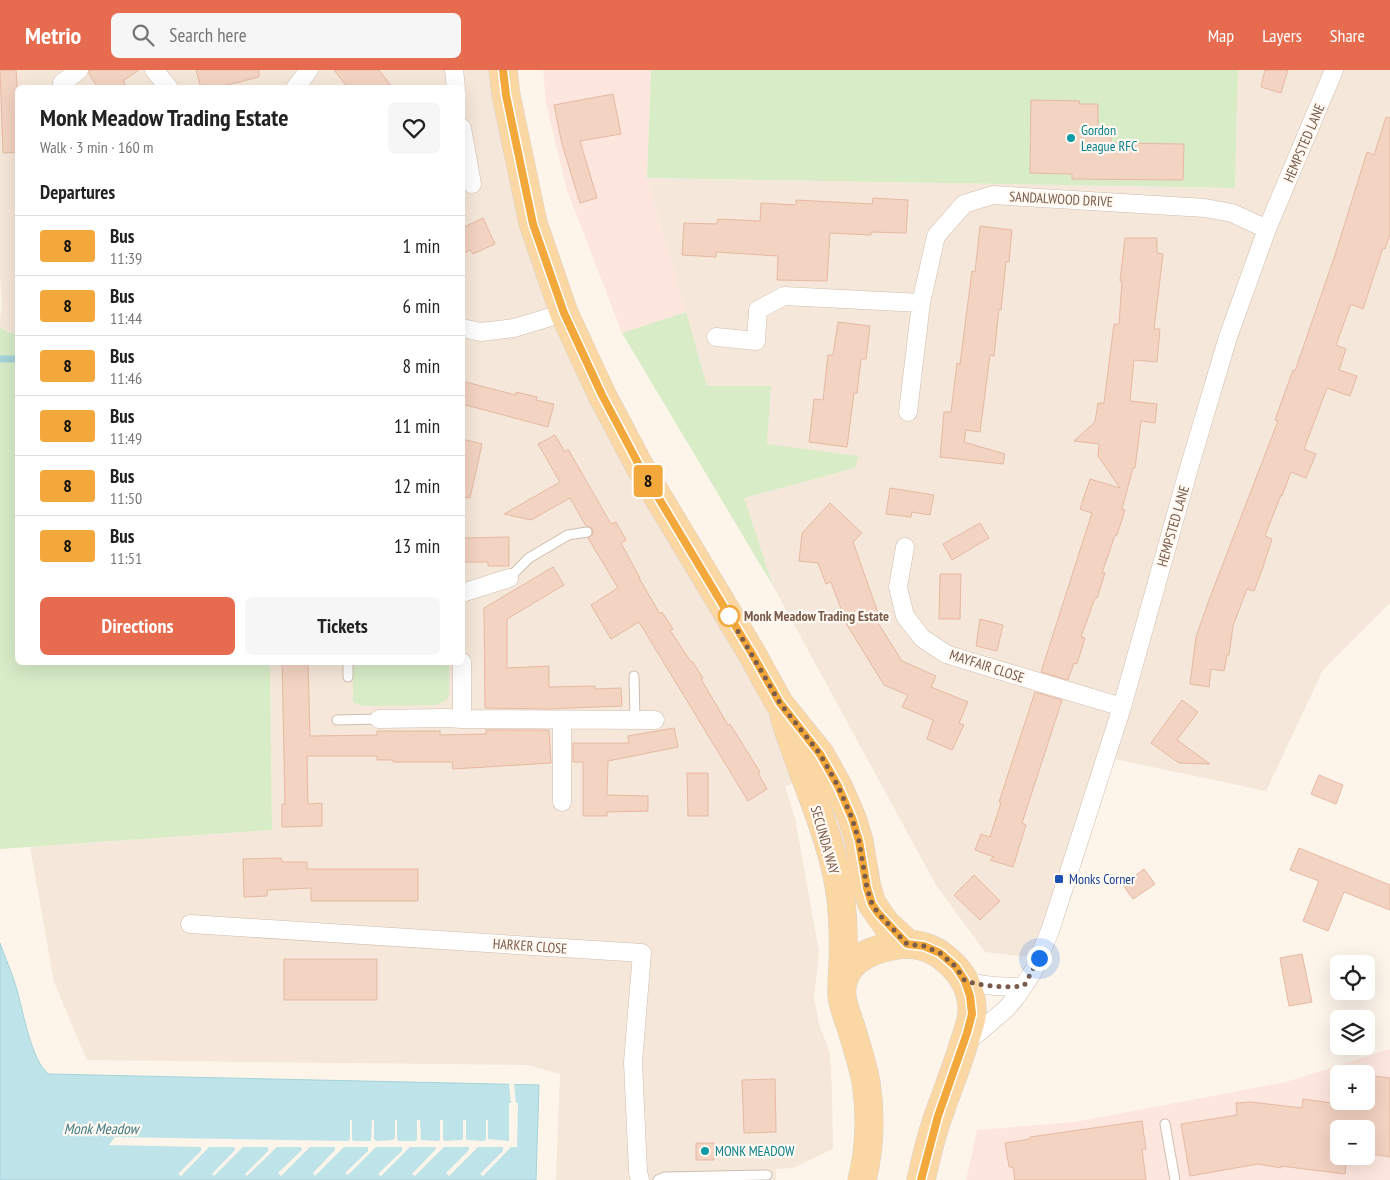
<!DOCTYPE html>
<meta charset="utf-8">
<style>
body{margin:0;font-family:"PT Sans Narrow",sans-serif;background:#f6f6f6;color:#222;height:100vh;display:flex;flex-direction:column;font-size:19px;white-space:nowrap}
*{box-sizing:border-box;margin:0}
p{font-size:16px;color:#767676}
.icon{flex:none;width:28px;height:28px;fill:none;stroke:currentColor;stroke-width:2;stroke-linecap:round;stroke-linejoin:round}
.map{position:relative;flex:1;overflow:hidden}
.side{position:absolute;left:15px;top:15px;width:450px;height:580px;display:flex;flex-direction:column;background:#fff;border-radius:8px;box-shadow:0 5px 20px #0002}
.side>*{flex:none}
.badge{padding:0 10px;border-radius:4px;font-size:18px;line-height:32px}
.controls{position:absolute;left:1330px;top:885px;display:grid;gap:10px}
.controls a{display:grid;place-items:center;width:45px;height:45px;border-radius:8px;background:#fff;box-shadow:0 5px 20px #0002;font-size:25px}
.you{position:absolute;width:25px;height:25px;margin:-12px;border:4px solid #fff;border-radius:50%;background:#1a73e8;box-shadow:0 0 0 8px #1a73e833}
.map>.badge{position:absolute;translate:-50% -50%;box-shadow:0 0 0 2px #fff}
h2{padding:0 25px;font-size:19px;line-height:45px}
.round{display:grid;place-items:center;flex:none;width:52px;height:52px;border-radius:8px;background:#f6f6f6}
.headline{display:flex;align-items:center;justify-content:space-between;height:85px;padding:0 25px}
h1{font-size:24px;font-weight:800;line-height:38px}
.cta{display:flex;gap:10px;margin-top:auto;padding:10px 25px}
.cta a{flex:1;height:58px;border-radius:8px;background:#e76c4f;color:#fff;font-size:20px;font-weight:800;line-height:58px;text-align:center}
.cta a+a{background:#f6f6f6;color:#222}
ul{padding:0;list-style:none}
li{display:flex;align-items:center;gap:15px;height:60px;padding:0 25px;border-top:1px solid #e0e0e0}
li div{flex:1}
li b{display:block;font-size:19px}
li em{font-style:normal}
li .badge{min-width:55px;font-weight:700;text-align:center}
header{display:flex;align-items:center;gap:30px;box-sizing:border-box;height:70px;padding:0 25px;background:#e76c4f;color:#fff}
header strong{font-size:24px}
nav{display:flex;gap:28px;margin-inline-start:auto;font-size:18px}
.search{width:350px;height:45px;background:#f6f6f6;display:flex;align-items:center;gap:12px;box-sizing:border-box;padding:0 18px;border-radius:8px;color:#767676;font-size:19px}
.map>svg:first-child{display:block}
</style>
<header>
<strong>Metrio</strong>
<div class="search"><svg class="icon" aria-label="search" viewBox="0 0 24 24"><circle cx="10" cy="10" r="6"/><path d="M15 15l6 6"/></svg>Search here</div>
<nav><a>Map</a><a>Layers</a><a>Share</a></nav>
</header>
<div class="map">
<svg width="1390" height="1110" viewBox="0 0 1390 1110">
<rect width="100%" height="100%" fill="#fdf5ea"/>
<path fill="#f5e7d9" d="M0,0H503L548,201L818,701L785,717L795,748L819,882L814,928L819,954L830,983L832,1019L833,1079L793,1098L776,1099V1110H556L560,1004L528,995L87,990L54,912L30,777L272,760L270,593L462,592V18H18V262L9,263L0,257V252L2,234L0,203Z
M1238,0H1390V533L1323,600L1266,721L1105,687L1039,888L985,882L936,815L773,516L744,428L855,398L767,374L771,316H707L647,108L1235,118Z"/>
<path fill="#fde6de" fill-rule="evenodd" d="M543,0H651L647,108L686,242L622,263L567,120L546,33Z
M1390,979V1110H966L977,1060L1075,1052L1286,1012ZM1339,1004H1366V1031H1339ZM1339,1059H1366V1086H1339Z"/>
<path fill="#d8ecc8" d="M651,0H1238L1235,118L647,108Z
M686,242L707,316H771L767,374L858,386L855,398L744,428L773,516L622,263Z
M0,257L9,263L17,262L18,592L270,593L272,760L0,779Z
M353,593H449V624L447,630L436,635L363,636L353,632Z"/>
<path fill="#bee3e8" stroke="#a4d3da" d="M0,873C5,888 12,902 16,917C23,939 31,992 49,1004L539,1015L536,1110H0Z"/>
<path fill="#fdf5ea" d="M509,1014H514L516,1033H518L517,1077H511L483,1106L480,1104L503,1081V1077H478L449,1106L446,1103L469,1080V1077H444L415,1106L412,1104L435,1080L436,1077H410L381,1106L378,1104L402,1081V1077H376L348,1105L345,1103L368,1081V1077H344L315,1106L313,1103L335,1080V1077H310L281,1106L278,1103L302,1080L301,1077H277L247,1106L245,1104L268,1081V1077H243L214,1106L212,1104L235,1080L234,1077H209L181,1106L178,1104L201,1081V1077L109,1075L115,1067L348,1071L350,1069V1050H352V1069L353,1071H371L372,1050H374V1069L376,1071L393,1070L395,1068V1050H397V1069L399,1071H416L417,1068V1050H420L421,1070L439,1071L440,1069V1050H443V1069L445,1071L462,1070L463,1068V1050H466V1068L467,1070L484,1071L486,1069V1050H488V1069L509,1071V1033H511Z"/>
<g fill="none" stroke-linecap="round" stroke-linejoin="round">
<path stroke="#a4d3da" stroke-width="7" d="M0,289H18"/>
</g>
<path fill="#f3d3c2" stroke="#e6b9a2" d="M0,0H16L18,28V82L3,83Z
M89,0H139L123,11L127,18H98L89,4Z
M196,0H259V7L215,18H201Z
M334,0H379L393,18H348Z
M1265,0H1288L1281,23L1261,17Z
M613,24L621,64L580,71L597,128L580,133L562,74L554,35Z
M1031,30L1080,31L1079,34H1098V64H1111V73L1184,74L1183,110L1072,109V104L1030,103Z
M1386,47L1390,48V164L1385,179L1383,178L1363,239L1351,234L1336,275L1346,279L1339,300L1357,306L1350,326L1327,318L1304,379L1316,384L1306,408L1291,402L1282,426L1281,425L1265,466L1272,469L1262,500L1254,521L1247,519L1233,556L1229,585H1227L1224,601L1211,599L1209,617L1190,614L1196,567L1209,530L1278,351L1275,350L1293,300L1295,301L1336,182L1367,82L1374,85Z
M873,128L908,130L906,163L871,162V165L830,163L827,211L777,210L778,186L716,182V187L682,185L684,153L717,154L718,149L760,151L761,133L796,135V130L872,134Z
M483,148L495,174L473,184L470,180L462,184V158Z
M980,156L1012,160L1009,192H1006L1001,240L999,239L994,286L990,285L980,362L966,360L964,372L1005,384L1003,394L940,387L944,342H951L957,293L960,294L972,201L975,202Z
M1125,168H1157V183L1163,184L1154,259H1160L1157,292L1134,290L1130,331L1157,334L1155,353L1141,351L1135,398H1133L1122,439L1125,440L1117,465H1115L1102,503H1105L1097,528H1095L1081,567L1085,568L1077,594L1074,593L1068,610L1041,602L1092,443L1080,439L1090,409L1120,418L1098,386L1099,374L1074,371L1095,352L1098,333H1104L1114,254H1119L1122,211H1120Z
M838,252L870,256L866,289H861L857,323H854L847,377L809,372L814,329L823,330L828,285H833Z
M462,311L516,325V322L537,327L536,330L554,334L548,357L462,334Z
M555,365L565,382L568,379L611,454L616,452L626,470L621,473L640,508H639L660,544L662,542L673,559L670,560L691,592L692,591L703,608L701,609L728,655L730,654L760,702L758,703L767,719L748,731L639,552L611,569L591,535L618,518L588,468L593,464L592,458L586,456L570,428L531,450L504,444L560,412L538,374Z
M462,369L482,374L470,428L462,427Z
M890,418L934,425L930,445L912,442L911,447L886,444Z
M830,433L862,463L853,472L878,543L873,545L902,591L936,606L931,617L968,632L959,653L964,655L952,680L927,669L933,650L902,637L908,625L884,615L847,555L831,512L826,514L818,493L799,491L802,463Z
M980,453L989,468L952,490L943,474Z
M509,467V496H488V492H462V468Z
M553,497L564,515L507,549V598L549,596V617L595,616V619L621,618L622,636L549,639L485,638L484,538Z
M940,504H961L960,549H939Z
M980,549L1003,555L997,581L976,576Z
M282,592H308L310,666L377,665V661H440V665L486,664V660H549L551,693L453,699L452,692H393V690H377V686H307L308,734L322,733V756L282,757V734H285Z
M1035,622L1062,630L1022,753L1026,755L1013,797L990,790L994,787L975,780L981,764L990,767L1001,733L999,732Z
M1182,630L1198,642L1177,670L1210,694L1179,693L1151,673Z
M674,658L678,677L608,691L607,725L648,726V741L607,742V746H583V692H573V673H629L628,666Z
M687,703H708V746H688Z
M1319,705L1343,715L1336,734L1311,724Z
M1299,778L1390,815V840L1344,822L1328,861L1303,851L1319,811L1290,800Z
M281,788L282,792H307V799H418V831H311V818L267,820V826L244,827L243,789Z
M1144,799L1155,814L1133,829L1123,815Z
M974,805L1000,831L980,850L954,825Z
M1302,884L1312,932L1289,936L1280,888Z
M284,889H377V930H284Z
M1366,1005L1390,1008V1087L1366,1083V1059H1339V1086H1347L1345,1104L1281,1096V1098L1258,1094L1190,1106L1181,1054L1237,1045L1236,1033L1251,1032L1302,1038L1303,1029L1354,1036V1031H1366Z
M775,1009L776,1062L744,1063L742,1010Z
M1142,1051L1146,1079H1142L1146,1110H1015L1013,1097H1009L1005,1073L1030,1069V1067Z
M696,1073H714V1090H696Z"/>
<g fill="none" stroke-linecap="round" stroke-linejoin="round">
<defs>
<path id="lane" d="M509,508L529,488L568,465L587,462
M348,592V607
M634,606L635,650
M337,650L379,649
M1165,1054L1175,1110
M658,1110L665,1107L767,1105"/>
<path id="street" d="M154,0L169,18
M454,0L456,18
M62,18V13L79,0
M295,18L309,0
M462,58L472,114
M462,258L481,262L514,258L564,243
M716,267L756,271L758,240L784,226L921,233L936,166L964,134L993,125L1205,138L1232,143L1267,159
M908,342L921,233
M905,477L898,517L905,546L922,568L946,584L965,590L1122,637
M462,523L509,508
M462,592V649L655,650
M379,649L446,648L462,649
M562,650V732
M190,854L642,883L633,992L638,1102L640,1110
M965,911C985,916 1003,918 1024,916
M965,974L1006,939L1017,926L1034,900L1051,858L1122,637L1189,398L1228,267L1267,159L1334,0"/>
<path id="primary" d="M503,0L506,25L533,153L564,243L602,325L640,397L751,582L779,633L820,684L838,716L852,748L859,771L867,818L872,834L886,854L907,873
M784,646C802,707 833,765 841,829C844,857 844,885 842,913
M862,1110C870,1078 871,1045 866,1012C863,996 858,980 853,964C848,945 836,926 845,906C854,885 878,878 898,875C916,872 934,878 947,890C963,903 973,922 972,943C971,954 966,966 963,976C956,999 947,1021 939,1044C931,1065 926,1088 921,1110"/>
</defs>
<use href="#lane" stroke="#d0bdaf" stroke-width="11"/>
<use href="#street" stroke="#d0bdaf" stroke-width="19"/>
<use href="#primary" stroke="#d9d1cd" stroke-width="29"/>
<use href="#lane" stroke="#fff" stroke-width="9"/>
<use href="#street" stroke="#fff" stroke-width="18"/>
<use href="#primary" stroke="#fbd7a3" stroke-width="28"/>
</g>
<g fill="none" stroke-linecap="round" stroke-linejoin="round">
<defs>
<path id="line" d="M503,0L506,25L533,154L564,243L602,325L640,397L751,582L780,633L820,684L838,716L852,748L859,771L867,818L872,834L878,843L907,874L924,876L940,883L956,897L965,911L970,926L972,944L967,963L938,1046L921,1110"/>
</defs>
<use href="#line" stroke="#fff" stroke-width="11"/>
<use href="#line" stroke="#f2a83b" stroke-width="8"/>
<path stroke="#795b4c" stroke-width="5" stroke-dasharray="0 9" d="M729,546L780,633L820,684L838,716L852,748L859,771L867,818L872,834L878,843L907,874L924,876L940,883L956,897L965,911C985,916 1003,918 1024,916L1039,888"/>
</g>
<g fill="#0f9aa8" stroke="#fff9f1" stroke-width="2">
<circle cx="1071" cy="68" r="5"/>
<circle cx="705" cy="1081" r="5"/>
</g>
<circle fill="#fff" stroke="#f2a83b" stroke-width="2.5" cx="729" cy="546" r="10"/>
<rect fill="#1a4fb4" stroke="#fff9f1" stroke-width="2" x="1054" y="804" width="10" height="10" rx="2.5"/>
<g text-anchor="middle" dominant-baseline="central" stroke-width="4.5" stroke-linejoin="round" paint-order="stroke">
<g font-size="14" fill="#0d838f" stroke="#fff9f1" text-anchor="start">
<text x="1081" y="60">Gordon<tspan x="1081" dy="16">League RFC</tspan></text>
<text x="715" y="1081">MONK MEADOW</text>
</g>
<g font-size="14" fill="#795b4c" stroke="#fff9f1">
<text transform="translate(1304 73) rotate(-67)">HEMPSTED LANE</text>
<text transform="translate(1061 129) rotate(3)">SANDALWOOD DRIVE</text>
<text transform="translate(1173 456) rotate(-74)">HEMPSTED LANE</text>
<text transform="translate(987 596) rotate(18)">MAYFAIR CLOSE</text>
<text transform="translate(825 770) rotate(74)">SECUNDA WAY</text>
<text transform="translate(530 876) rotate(4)">HARKER CLOSE</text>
</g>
<g font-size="14" font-weight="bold" fill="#795b4c" stroke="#fff9f1" text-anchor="start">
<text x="744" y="546">Monk Meadow Trading Estate</text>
</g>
<g font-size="14" fill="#164399" stroke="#fff9f1" text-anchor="start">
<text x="1069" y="809">Monks Corner</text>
</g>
<g font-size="15" font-style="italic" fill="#427c85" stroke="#fff9f1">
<text x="101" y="1058">Monk Meadow</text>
</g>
</g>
</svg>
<div class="controls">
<a><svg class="icon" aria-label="locate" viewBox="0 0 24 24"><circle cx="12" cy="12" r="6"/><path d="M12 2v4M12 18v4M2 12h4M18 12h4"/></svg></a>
<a><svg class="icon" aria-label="layers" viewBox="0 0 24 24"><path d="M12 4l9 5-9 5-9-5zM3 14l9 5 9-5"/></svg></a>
<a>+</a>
<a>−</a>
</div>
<div class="you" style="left:1039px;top:888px"></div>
<b class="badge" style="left:648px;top:411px;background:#f2a83b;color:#111">8</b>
<section class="side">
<div class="headline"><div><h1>Monk Meadow Trading Estate</h1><p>Walk · 3 min · 160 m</p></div><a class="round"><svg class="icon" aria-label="heart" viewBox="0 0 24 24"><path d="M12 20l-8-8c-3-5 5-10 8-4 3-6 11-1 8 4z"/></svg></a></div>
<h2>Departures</h2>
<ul>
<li><span class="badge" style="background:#f2a83b;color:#111">8</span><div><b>Bus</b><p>11:39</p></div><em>1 min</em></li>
<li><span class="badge" style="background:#f2a83b;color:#111">8</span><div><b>Bus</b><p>11:44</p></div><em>6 min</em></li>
<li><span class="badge" style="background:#f2a83b;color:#111">8</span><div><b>Bus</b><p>11:46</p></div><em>8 min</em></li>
<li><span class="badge" style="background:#f2a83b;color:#111">8</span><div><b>Bus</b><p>11:49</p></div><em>11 min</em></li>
<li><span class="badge" style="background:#f2a83b;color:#111">8</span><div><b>Bus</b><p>11:50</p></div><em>12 min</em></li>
<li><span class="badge" style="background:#f2a83b;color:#111">8</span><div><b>Bus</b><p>11:51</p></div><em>13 min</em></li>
</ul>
<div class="cta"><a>Directions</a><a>Tickets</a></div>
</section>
</div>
